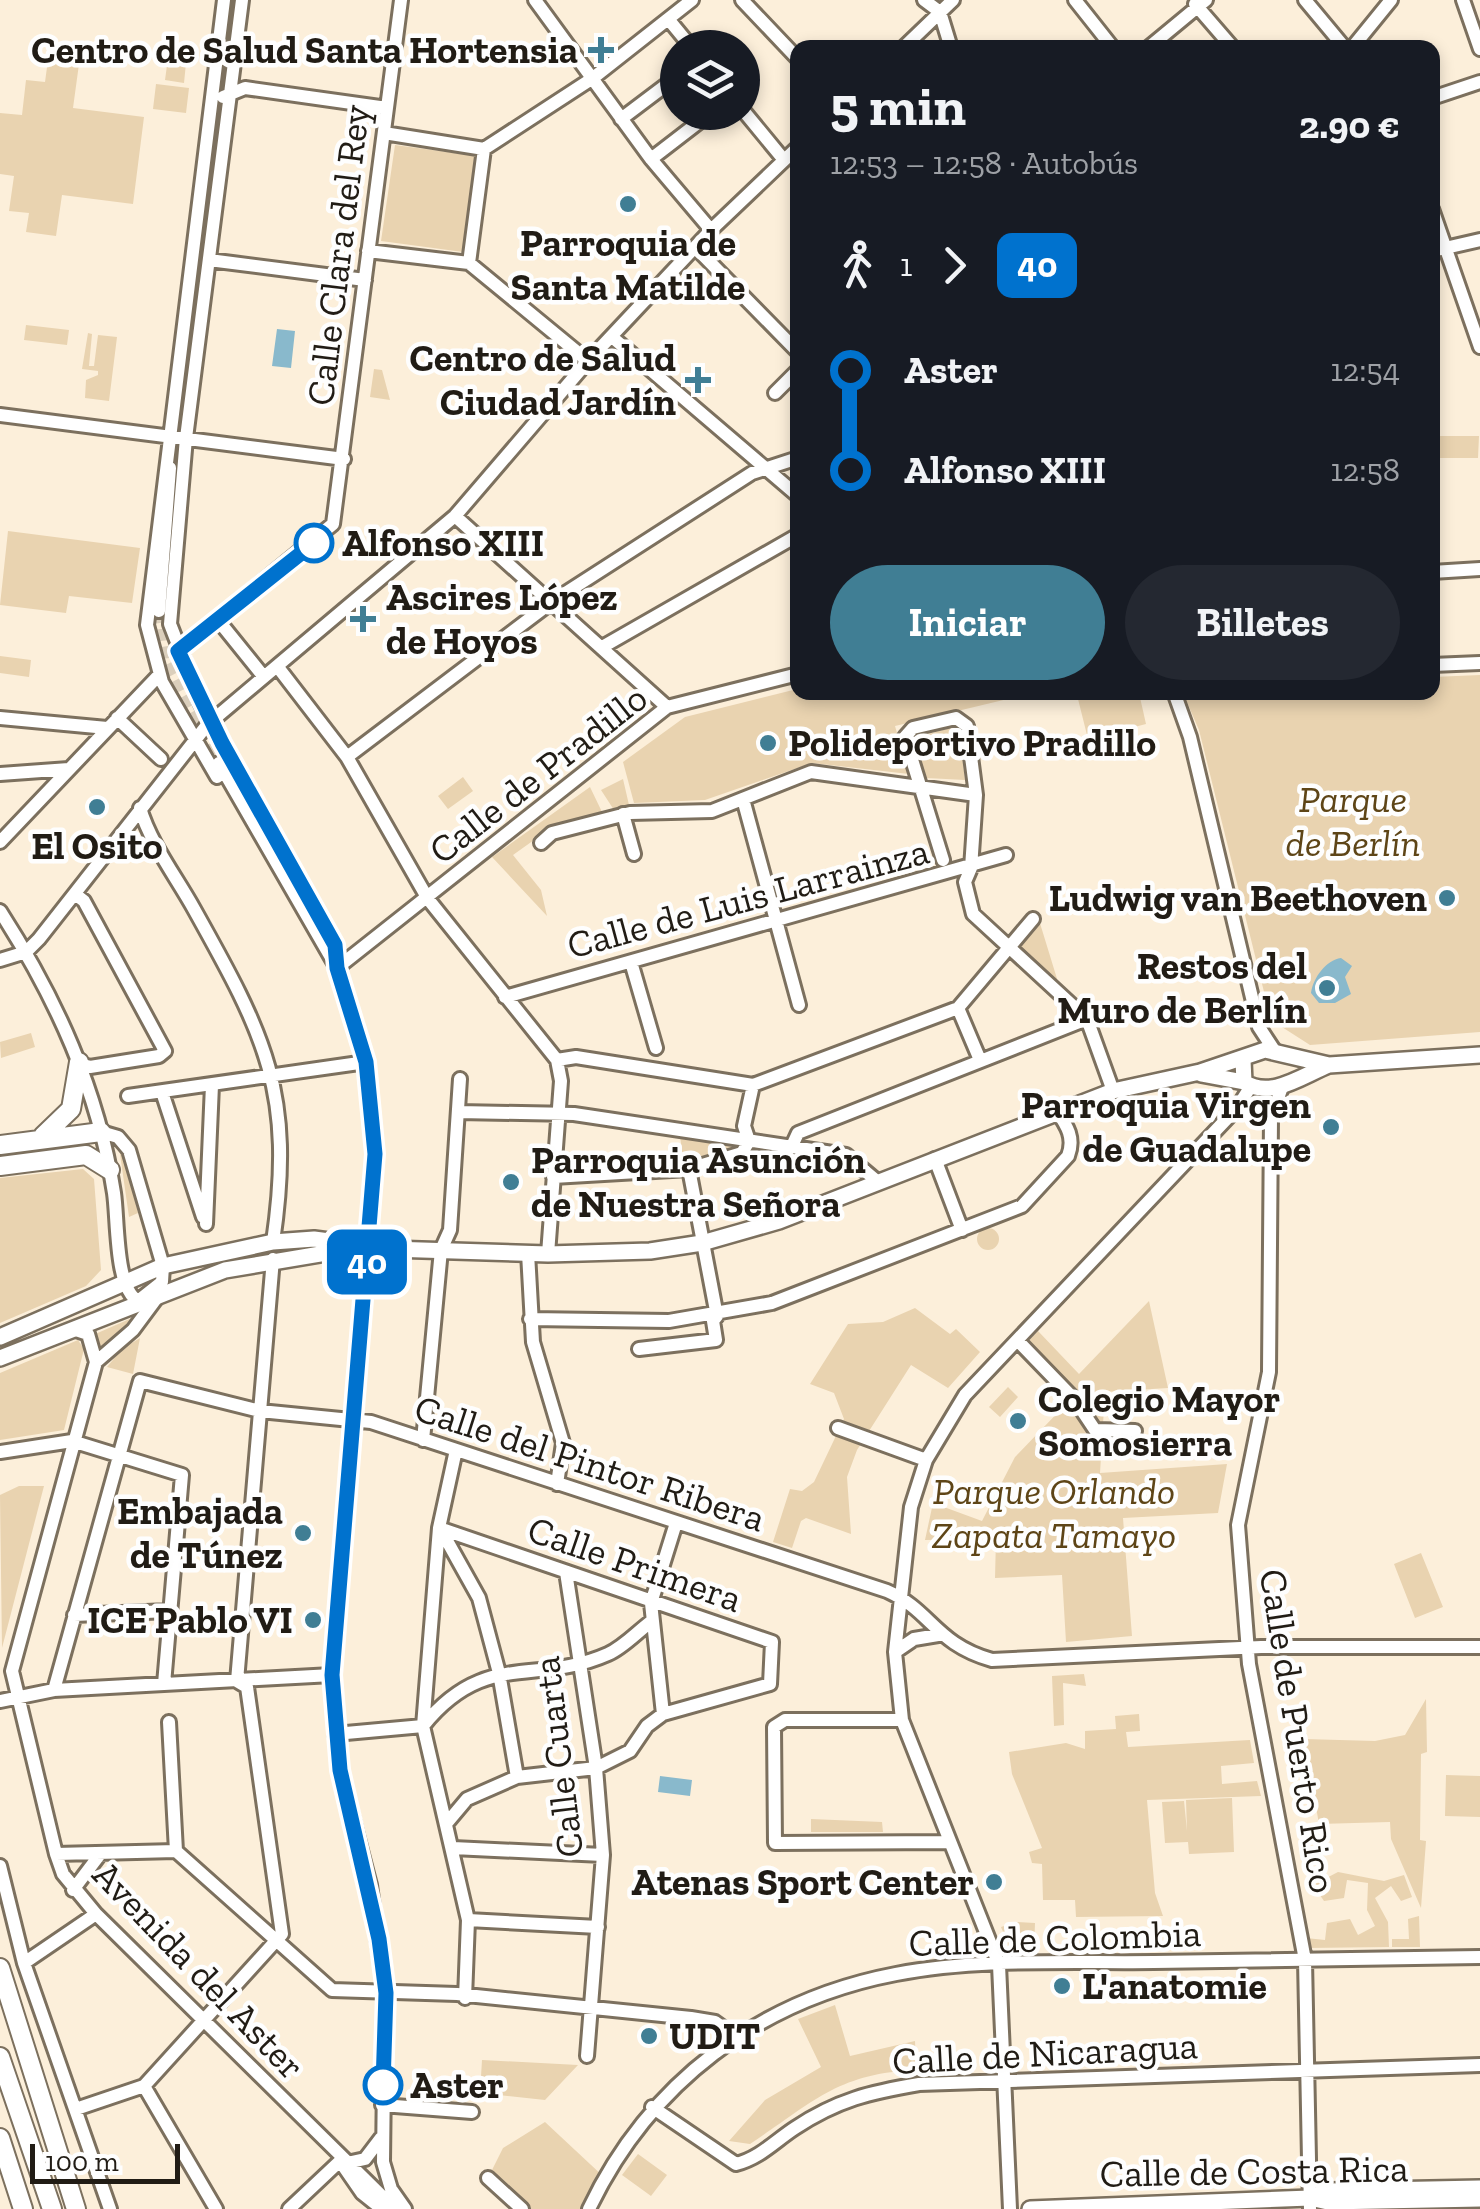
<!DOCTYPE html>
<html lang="es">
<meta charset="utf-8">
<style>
body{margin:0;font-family:"Zilla Slab",serif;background:#242831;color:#f1f3f6;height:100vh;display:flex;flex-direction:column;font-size:38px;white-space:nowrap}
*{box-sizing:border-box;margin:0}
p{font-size:32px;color:#9ea1a6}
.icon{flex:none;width:55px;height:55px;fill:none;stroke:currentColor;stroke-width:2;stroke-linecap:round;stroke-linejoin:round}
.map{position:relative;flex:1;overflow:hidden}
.side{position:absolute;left:790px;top:40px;width:650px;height:660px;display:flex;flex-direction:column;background:#171b24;border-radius:20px;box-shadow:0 5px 15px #0003}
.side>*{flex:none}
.badge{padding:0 20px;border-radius:15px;font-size:35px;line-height:65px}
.buttons{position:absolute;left:660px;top:30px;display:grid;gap:20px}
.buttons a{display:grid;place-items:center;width:100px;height:100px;border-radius:50%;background:#171b24;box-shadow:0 5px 15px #0003;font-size:50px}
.scale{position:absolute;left:30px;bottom:25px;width:150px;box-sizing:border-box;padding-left:10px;border:5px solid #211c15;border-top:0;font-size:28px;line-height:35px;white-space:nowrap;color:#211c15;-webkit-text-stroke:8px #fefefe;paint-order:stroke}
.map>.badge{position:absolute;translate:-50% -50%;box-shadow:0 0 0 5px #fff}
.legs{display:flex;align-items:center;gap:15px;height:110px;padding:0 40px;font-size:32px}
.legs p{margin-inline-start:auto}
.headline{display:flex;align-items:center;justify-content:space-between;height:170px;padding:0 40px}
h1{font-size:55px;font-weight:700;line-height:75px}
.action{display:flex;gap:20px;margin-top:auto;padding:20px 40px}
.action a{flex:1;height:115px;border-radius:60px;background:#407e94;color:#fff;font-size:40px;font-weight:700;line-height:115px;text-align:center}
.action a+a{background:#242831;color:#f1f3f6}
ul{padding:0 40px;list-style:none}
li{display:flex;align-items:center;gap:35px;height:100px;font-size:38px}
li i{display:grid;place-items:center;width:15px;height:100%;margin:0 12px;background:currentColor}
li i::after{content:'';width:25px;height:25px;margin:-12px;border:8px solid;border-radius:50%;background:#171b24}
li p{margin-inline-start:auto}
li:first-child i{background:linear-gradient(#0000 50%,currentColor 0)}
li:last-child i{background:linear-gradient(currentColor 50%,#0000 0)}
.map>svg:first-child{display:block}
</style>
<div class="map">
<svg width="1480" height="2209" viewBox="0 0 1480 2209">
<rect width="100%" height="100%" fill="#fcefda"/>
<path fill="#e9d3b0" d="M169,51L187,53L184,83L165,80Z
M48,60L79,64L73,108L144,117L133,204L62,195L56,236L26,232L29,213L9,211L14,176L0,174V113L22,115L26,80L45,82Z
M156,84L189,88L186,113L153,109Z
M395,145L477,156L463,252L381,241Z
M26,325L69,330L67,345L24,340Z
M88,333L92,334L89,366H94L98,335L117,337L109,401L85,398L86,380L98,375V371L82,369Z
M374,369L382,370L390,400L370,397Z
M1433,436H1479L1478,458H1433Z
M8,531L140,548L132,603L69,596L66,613L0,605Z
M0,656L31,660L29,677L0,673Z
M1480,675V1032L1310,1045L1271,1020L1199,730L1183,693L1432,692L1433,677Z
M797,689L798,692L1019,693L1020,696L895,726L909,774L812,763L705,800L634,803L623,762L685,717Z
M1105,692L1139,693L1146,724L1088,739L1078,699Z
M954,727L959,731L965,780L926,778L914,738Z
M463,777L473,791L448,809L438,796Z
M623,779L629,805L614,810L601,790Z
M590,787L602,812L548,830L513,855L541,890L547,916L492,857Z
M1039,920L1058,982L1016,946Z
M31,1033L35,1047L1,1058L0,1042Z
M680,1136L739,1144L738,1151L684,1165Z
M119,1147L127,1161L138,1213L129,1217Z
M83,1169L94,1179L101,1270L86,1286L0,1323V1178Z
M977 1239a11 11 0 1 1 22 0a11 11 0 1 1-22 0Z
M1149,1301L1168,1388L1105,1392L1100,1473L1227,1464L1218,1513L1123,1518L1132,1636L1066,1642L1062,1575L995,1578L996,1539L925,1540L933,1503L982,1521L1015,1457L1067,1403L1021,1349L1038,1331L1079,1374Z
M915,1308L950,1334L956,1329L980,1352L948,1388L911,1365L857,1450L847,1477L851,1534L806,1518L801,1521L792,1548L773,1542L790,1489L802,1491L814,1482L844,1419L834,1393L810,1384L848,1324L883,1322Z
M141,1314L98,1358L93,1335Z
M140,1338L133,1374L107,1367L122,1349Z
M78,1340L84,1349L64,1430L0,1440V1373Z
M1008,1387L1018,1397L1000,1417L989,1407Z
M19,1486H44L2,1648L0,1495Z
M1421,1553L1443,1607L1415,1618L1394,1564Z
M1084,1674L1086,1686L1063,1683L1064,1725L1054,1726L1052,1676Z
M1426,1699L1427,1752L1421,1754L1420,1840L1426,1841L1421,1908L1391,1839L1390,1822L1319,1824L1304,1739L1375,1741L1405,1735Z
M1139,1714L1140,1731L1126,1732L1128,1747L1250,1740L1254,1763L1221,1766L1222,1784L1257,1781L1261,1796L1147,1800L1155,1893L1163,1916L1076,1917L1075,1900H1043L1042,1864L1032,1863L1029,1852L1042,1848L1012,1774L1009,1752L1066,1743L1085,1749V1731L1116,1729L1115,1716Z
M1446,1775L1480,1776V1817L1445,1816Z
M1232,1798L1234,1852L1189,1854L1188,1842L1165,1843L1162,1802L1184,1801L1187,1831L1186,1800Z
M811,1819L882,1822L883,1832H811Z
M1338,1872L1384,1881L1404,1875L1412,1897L1401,1901L1391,1886L1375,1898L1388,1922L1389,1947L1307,1948L1306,1938L1325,1940L1327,1923L1350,1919L1358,1935L1375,1926L1367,1910L1368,1883L1347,1880L1344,1898L1324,1901L1313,1885Z
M1419,1916L1420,1947H1392V1939H1409L1408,1919Z
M1017,1922L1035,1923L1034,1950L1011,1951L1001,1927Z
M835,2005L850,2056L915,2041L916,2070C837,2073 811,2104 750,2144L729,2141L765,2100L821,2067L798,2019Z
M482,2060L578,2065L545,2100L480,2093Z
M545,2122L605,2178L589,2209H522L488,2178L503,2148Z
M638,2154L667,2175L651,2196L622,2175Z"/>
<path fill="#89b9cc" d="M277,329L295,331L291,368L272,366Z
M1341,958L1352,966L1345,977L1351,994L1335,1003H1319L1311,993C1313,978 1326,960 1341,958Z
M660,1776L692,1780L690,1796L658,1792Z"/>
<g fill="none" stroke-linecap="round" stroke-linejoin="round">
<path stroke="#dbcfbc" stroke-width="12" stroke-dasharray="12 6" stroke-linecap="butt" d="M159,611L166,662L219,763"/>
<defs>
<path id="minor" d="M242,0L186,438L170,624L201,704L315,907L338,961
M535,0L651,159L711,230
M742,0L798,59
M924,0L940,12L951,48
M1075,0L1113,48
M1305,0L1345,48
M1463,0L1480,49
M1195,4L1233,48
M669,20L692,48
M903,48L953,0
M1148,48L1206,0
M1352,48L1391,0
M223,97L245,88L387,108
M1432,98L1480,82
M742,109L784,160
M621,119L678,76
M384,133L484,149
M651,159L712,112
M1432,209L1480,347
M696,248L798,352
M368,251L469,263L588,361
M1432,251L1480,240
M209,260L365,280
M469,263L484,149L593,78L692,0
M612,337L798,496
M775,393L798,370
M0,415L344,459
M455,516L667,707
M1432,572L1480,569
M159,611L170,468
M218,620L264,677
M604,646L798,535
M178,651L333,524L401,0
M1432,665L1480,663
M277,666L347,757L428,899L557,1060L561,1081L548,1254
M1174,692L1190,737L1259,1027L1274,1050
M0,718L107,728
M117,718L161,759
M347,757L553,601L752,473L798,458
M219,763L337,968L366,1062L375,1154L332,1675L340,1770L370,1885L385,1993L383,2162L391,2189L405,2209
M0,774L69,769
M217,777L162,682L147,625L224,0
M743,799L799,1005
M140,808C150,843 177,878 194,909C265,1036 295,1092 273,1242
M623,814L634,854
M0,842L160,674
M541,843L552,833L630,813L712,811L811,772L976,795
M943,860L905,737L913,728L956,718L967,726L976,795L971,868L965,882L973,914L1087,1019L1113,1091
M75,894L84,901L165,1051L159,1056L90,1067L80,1064
M0,911C56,998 98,1090 114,1193C118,1220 115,1288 138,1301L162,1282L163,1266L129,1150L118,1137L101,1132
M0,960L26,952L39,939L207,725L455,516L588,361L711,230L798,147
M631,962L656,1048
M337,968L667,707L798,674
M505,997L1006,855
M958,1008L980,1060
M557,1060L576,1057L753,1085L958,1008L1033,919
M1282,1087L1271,1118L1269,1372L1238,1525L1249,1664L1305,1960L1310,2209
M162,1092L203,1217
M128,1096L366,1062
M458,1112L574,1114L846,1155L878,1182
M749,1141L744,1126L753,1085
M792,1146L798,1133L1087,1019
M935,1159L962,1230
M553,1177L689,1169L742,1153L749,1141
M206,1224L212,1085
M528,1253L533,1342L563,1443L557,1484
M530,1319L669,1321L772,1303L1022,1206L1068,1156C1075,1138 1067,1126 1057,1111
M73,1329L88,1334L96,1362L12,1671L56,1854L63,1874L96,1914L395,2209
M1018,1341L1075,1400L1095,1430L1135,1431
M639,1349L716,1340L713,1321L717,1316L689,1169
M96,1362L133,1330L159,1295
M838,1428L926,1460
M423,1440L441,1250L450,1230L460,1079
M456,1450L439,1528L423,1726L468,1920L465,1998
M0,1452L72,1441L182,1475L164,1684
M439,1528L772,1642L770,1684L663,1714L647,1726L630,1751L596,1768L517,1777L467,1799L446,1824
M441,1530L479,1598L499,1673L517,1777
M566,1572L596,1768L603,1855L587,2056
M74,1615L169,1611
M895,1652L914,1639L938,1635
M54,1690L140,1381L260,1411L371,1422L887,1591C931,1610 935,1644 992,1660L1261,1647H1480
M0,1701L54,1690L332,1675
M663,1714L651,1603L676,1523
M902,1720H785L774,1727L775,1843L949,1842
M169,1722L176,1851
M335,1734L423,1726C485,1649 536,1686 608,1654C624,1647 638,1631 652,1621
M453,1848L603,1855
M56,1854L176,1851L332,1990L457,1994L691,2018L715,2022L736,2037
M0,1866L24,1963L110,2209
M73,1890L101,1853
M468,1920L598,1927
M24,1963L96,1914
M144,2086L216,2209
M382,2105L472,2112
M652,2107L736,2164C760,2158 775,2141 795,2128C837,2100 871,2092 919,2084L1480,2065
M76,2109L144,2086L282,1934L247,1687L237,1681L273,1259
M347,2163L365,2159L381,2138
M342,2164L362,2193L382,2209
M488,2178L522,2209
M289,2209L340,2161
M589,2209C649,2083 759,2000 896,1974C979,1958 1069,1963 1154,1962C1262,1961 1371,1959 1480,1957
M1010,2209L999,1965L902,1720L895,1652L911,1507L926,1460L965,1395L1237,1108L1251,1086"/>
<path id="major" d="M1243,1060L1244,1082C1271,1100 1303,1075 1329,1065
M1201,1074L1244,1082
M0,1337L163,1266L273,1242L314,1239L390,1249L548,1254L650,1251L702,1243L779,1221L1113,1091L1200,1072L1265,1050L1329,1065L1480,1055
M0,1358L225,1270L368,1246
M1313,2196L1329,2191L1480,2188
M1030,2209L1310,2198L1328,2202L1480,2199"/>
<path id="highway" d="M43,1136L71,1109L79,1062
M0,1145L101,1132
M0,1166L86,1155L110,1170
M0,1968L76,2209
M0,2057L52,2209
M0,2138L23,2209"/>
</defs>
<use href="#minor" stroke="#7c705e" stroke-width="18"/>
<use href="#major" stroke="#7c705e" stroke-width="20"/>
<use href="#highway" stroke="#7c705e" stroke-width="22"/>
<use href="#minor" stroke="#fff" stroke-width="12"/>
<use href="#major" stroke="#fff" stroke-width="15"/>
<use href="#highway" stroke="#fff" stroke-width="18"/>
</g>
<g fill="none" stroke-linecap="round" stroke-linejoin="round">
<defs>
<path id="line-1" d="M314,543L178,651L222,743L335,945L337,968L366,1062L375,1154L332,1675L340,1770L379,1939L386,1993L383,2085"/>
</defs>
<use href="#line-1" stroke="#fff" stroke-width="22"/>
<use href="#line-1" stroke="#0072ce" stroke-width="15"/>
</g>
<g fill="#407e94" stroke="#fefefe" stroke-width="4">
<path d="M596 35h10v10h10v10h-10v10h-10v-10h-10v-10h10z"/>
<circle cx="628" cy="204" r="10"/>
<path d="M693 365h10v10h10v10h-10v10h-10v-10h-10v-10h10z"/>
<path d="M358 604h10v10h10v10h-10v10h-10v-10h-10v-10h10z"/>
<circle cx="768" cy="743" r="10"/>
<circle cx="97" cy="807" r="10"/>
<circle cx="1447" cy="898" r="10"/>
<circle cx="1327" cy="988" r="10"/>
<circle cx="1331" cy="1127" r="10"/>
<circle cx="511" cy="1182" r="10"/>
<circle cx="1018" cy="1421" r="10"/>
<circle cx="303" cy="1533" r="10"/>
<circle cx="313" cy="1620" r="10"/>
<circle cx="994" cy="1882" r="10"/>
<circle cx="1062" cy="1986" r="10"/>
<circle cx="649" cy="2036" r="10"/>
</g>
<g fill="#fff" stroke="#0072ce" stroke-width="5">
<circle cx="314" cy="543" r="18"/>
<circle cx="383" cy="2085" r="18"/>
</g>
<g text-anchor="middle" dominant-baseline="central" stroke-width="9" stroke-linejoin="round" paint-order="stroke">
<g font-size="38" font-weight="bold" fill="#211c15" stroke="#fefefe" text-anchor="end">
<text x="578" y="50">Centro de Salud Santa Hortensia</text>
<text x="628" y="243" text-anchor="middle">Parroquia de<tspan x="628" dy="44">Santa Matilde</tspan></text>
<text x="676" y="358">Centro de Salud<tspan x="676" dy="44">Ciudad Jardín</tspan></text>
<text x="386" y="597" text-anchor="start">Ascires López<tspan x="386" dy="44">de Hoyos</tspan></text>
<text x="788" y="743" text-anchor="start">Polideportivo Pradillo</text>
<text x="97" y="846" text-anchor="middle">El Osito</text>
<text x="1427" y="898">Ludwig van Beethoven</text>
<text x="1307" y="966">Restos del<tspan x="1307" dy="44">Muro de Berlín</tspan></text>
<text x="1311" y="1105">Parroquia Virgen<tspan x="1311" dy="44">de Guadalupe</tspan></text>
<text x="531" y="1160" text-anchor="start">Parroquia Asunción<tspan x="531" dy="44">de Nuestra Señora</tspan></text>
<text x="1038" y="1399" text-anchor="start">Colegio Mayor<tspan x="1038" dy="44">Somosierra</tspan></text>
<text x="283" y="1511">Embajada<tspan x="283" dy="44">de Túnez</tspan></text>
<text x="293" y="1620">ICE Pablo VI</text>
<text x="974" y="1882">Atenas Sport Center</text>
<text x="1082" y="1986" text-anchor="start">L'anatomie</text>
<text x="669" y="2036" text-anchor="start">UDIT</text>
</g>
<g font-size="38" fill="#211c15" stroke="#fefefe">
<text transform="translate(338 255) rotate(-83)">Calle Clara del Rey</text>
<text transform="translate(538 774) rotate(-38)">Calle de Pradillo</text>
<text transform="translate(748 898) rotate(-15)">Calle de Luis Larrainza</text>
<text transform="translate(590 1463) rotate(18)">Calle del Pintor Ribera</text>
<text transform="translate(635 1564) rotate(19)">Calle Primera</text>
<text transform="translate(1298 1731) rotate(81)">Calle de Puerto Rico</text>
<text transform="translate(558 1757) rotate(-97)">Calle Cuarta</text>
<text transform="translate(1055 1938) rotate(-2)">Calle de Colombia</text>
<text transform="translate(199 1970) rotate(46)">Avenida del Aster</text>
<text transform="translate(1045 2053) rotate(-3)">Calle de Nicaragua</text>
<text transform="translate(1254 2171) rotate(-1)">Calle de Costa Rica</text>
</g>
<g font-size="38" font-weight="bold" fill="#211c15" stroke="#fefefe" text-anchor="start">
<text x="342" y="543">Alfonso XIII</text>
<text x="410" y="2085">Aster</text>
</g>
<g font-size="38" font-style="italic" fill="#5e4517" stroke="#fefefe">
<text x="1353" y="799">Parque<tspan x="1353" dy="44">de Berlín</tspan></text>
<text x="1054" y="1491">Parque Orlando<tspan x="1054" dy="44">Zapata Tamayo</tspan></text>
</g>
</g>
</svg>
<div class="buttons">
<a><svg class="icon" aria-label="layers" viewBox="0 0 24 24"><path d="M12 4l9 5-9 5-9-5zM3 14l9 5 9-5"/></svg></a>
</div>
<div class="scale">100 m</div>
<b class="badge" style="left:367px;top:1262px;background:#0072ce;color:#fff">40</b>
<section class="side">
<div class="headline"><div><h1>5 min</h1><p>12:53 – 12:58 · Autobús</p></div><b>2.90 €</b></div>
<div class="legs"><svg class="icon" aria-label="walk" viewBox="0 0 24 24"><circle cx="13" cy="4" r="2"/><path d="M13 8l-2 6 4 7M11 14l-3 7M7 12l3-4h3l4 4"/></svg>1<svg class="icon" aria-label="forward" viewBox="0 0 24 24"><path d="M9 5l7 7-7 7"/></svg><b class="badge" style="background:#0072ce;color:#fff">40</b></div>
<ul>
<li><i style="color:#0072ce"></i><b>Aster</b><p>12:54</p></li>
<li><i style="color:#0072ce"></i><b>Alfonso XIII</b><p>12:58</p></li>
</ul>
<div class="action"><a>Iniciar</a><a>Billetes</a></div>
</section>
</div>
